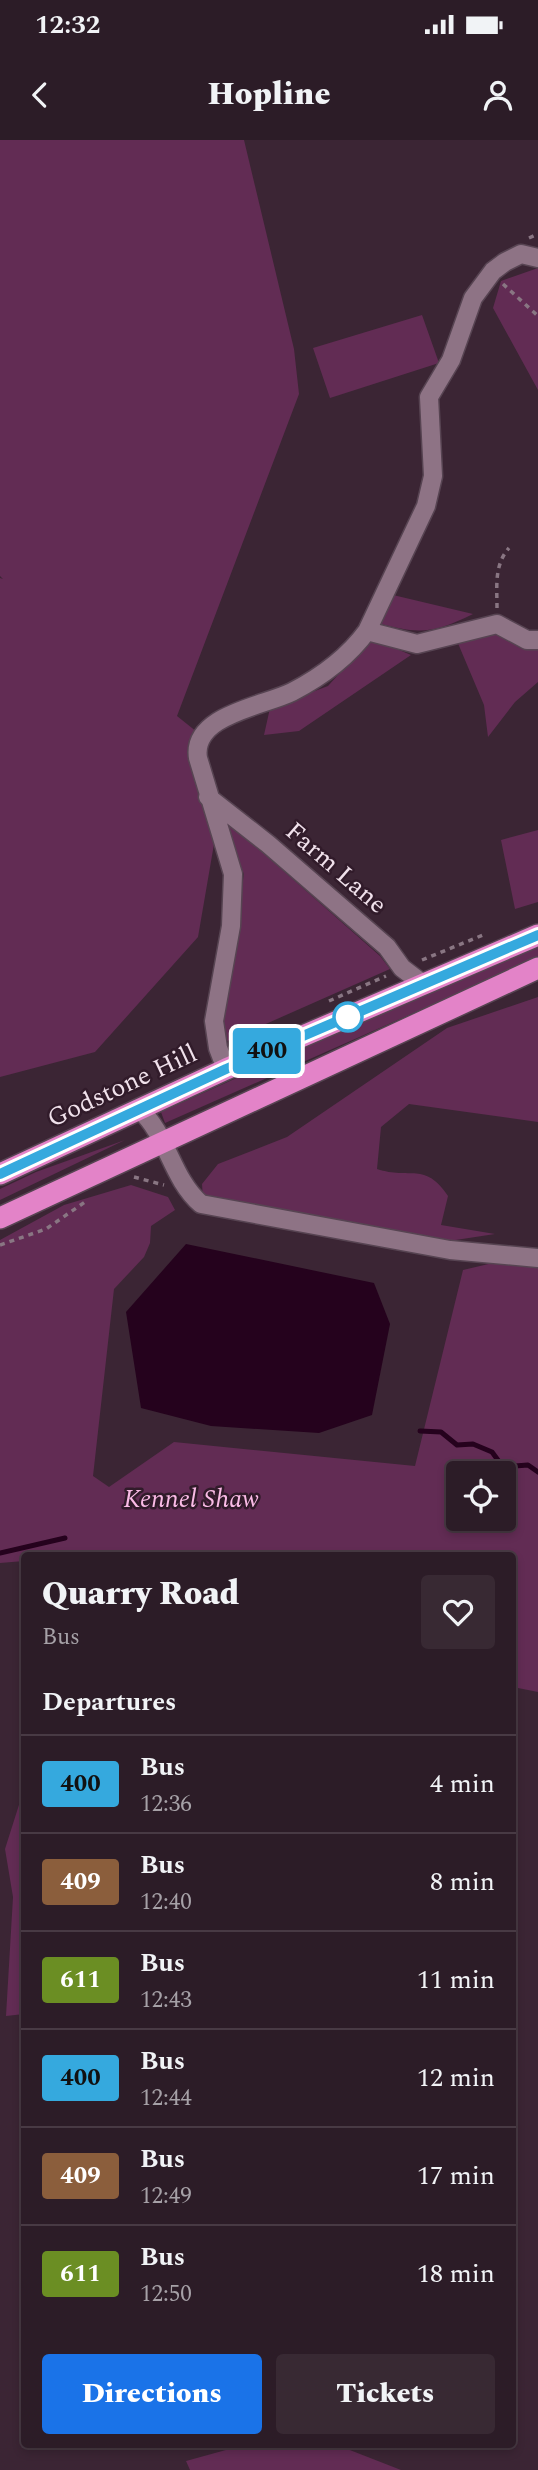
<!DOCTYPE html>
<style>
body{margin:0;font-family:Spectral,serif;background:#382933;color:#f1f3f6;height:100vh;display:flex;flex-direction:column;font-size:26px;white-space:nowrap}
*{box-sizing:border-box;margin:0}
p{font-size:23px;color:#a6a1a7}
.icon{flex:none;width:38px;height:38px;fill:none;stroke:currentColor;stroke-width:2;stroke-linecap:round;stroke-linejoin:round}
.map{position:relative;flex:1;overflow:hidden}
.details{position:absolute;left:21px;top:1412px;width:495px;height:896px;display:flex;flex-direction:column;background:#2c1c27;border-radius:7px;box-shadow:0 4px 10px #0003,0 0 0 2px #483a44}
.details>*{flex:none}
.badge{padding:0 14px;border-radius:5px;font-size:24px;line-height:46px}
.tools{position:absolute;left:446px;top:1321px;display:grid;gap:14px}
.tools a{display:grid;place-items:center;width:70px;height:70px;border-radius:7px;background:#2c1c27;box-shadow:0 4px 10px #0003,0 0 0 2px #483a44;font-size:35px}
.map>.badge{position:absolute;translate:-50% -50%;box-shadow:0 0 0 4px #fff}
h2{padding:0 21px;font-size:26px;line-height:63px}
.round{display:grid;place-items:center;flex:none;width:74px;height:74px;border-radius:7px;background:#382933}
.summary{display:flex;align-items:center;justify-content:space-between;height:119px;padding:0 21px}
h1{font-size:33px;font-weight:800;line-height:52px}
.cta{display:flex;gap:14px;margin-top:auto;padding:14px 21px}
.cta a{flex:1;height:80px;border-radius:7px;background:#1a73e8;color:#fff;font-size:28px;font-weight:800;line-height:80px;text-align:center}
.cta a+a{background:#382933;color:#f1f3f6}
ul{padding:0;list-style:none}
li{display:flex;align-items:center;gap:21px;height:98px;padding:0 21px;border-top:2px solid #483a44}
li div{flex:1}
li b{display:block;font-size:26px}
li em{font-style:normal}
li .badge{min-width:77px;font-weight:700;text-align:center}
.status{display:flex;justify-content:space-between;align-items:center;height:49px;padding:0 35px;background:#2c1c27;direction:ltr}
.status svg{height:19px;fill:currentColor}
header{display:flex;justify-content:space-between;align-items:center;height:91px;padding:0 21px;background:#2c1c27;font-size:32px;font-weight:800}
.map>svg:first-child{display:block}
</style>
<div class="status"><b>12:32</b><svg viewBox="0 0 49 12"><path d="M0 12V9h3v3zM5 12V6h3v6zM10 12V3h3v9zM15 12V0h3v12zM26 1h20v11H26zM47 4h2v5h-2z"/></svg></div>
<header><svg class="icon" aria-label="back" viewBox="0 0 24 24"><path d="M15 5l-7 7 7 7"/></svg>Hopline<svg class="icon" aria-label="person" viewBox="0 0 24 24"><circle cx="12" cy="8" r="4"/><path d="M4 21q1-7 8-7t8 7"/></svg></header>
<div class="map">
<svg width="538" height="2330" viewBox="0 0 538 2330">
<rect width="100%" height="100%" fill="#3b2534"/>
<path fill="#622c54" fill-rule="evenodd" d="M0,0H244L294,209L299,254L177,576L197,592L214,704L198,797L95,912L0,937V438L3,439L0,436Z
M538,128V250L493,168L501,141Z
M422,175L439,223L330,258L313,208Z
M393,455L473,474C434,493 420,495 378,483Z
M498,494L522,509H538V542L515,562L488,597L484,565L457,501Z
M371,498L411,515L299,591L264,595L270,568L328,546Z
M220,675L380,816L390,829L225,902L223,862L244,734Z
M538,690V762L515,769L501,700Z
M538,807V818L165,983L161,972L421,855Z
M538,857V982L409,964L381,987L377,1029C410,1040 425,1021 448,1056L441,1085L495,1094L449,1101L203,1059L202,1044L218,1024L287,997L447,888Z
M125,1000L0,1060V1049L36,1032Z
M131,1045L168,1057L175,1070L151,1086L150,1103L144,1117L114,1149L93,1336L109,1347L174,1302L415,1326L463,1130L497,1122L538,1126V1552L513,1547V1416H24V1421L0,1423V1100L64,1065ZM458,1334H504V1379H458Z
M24,1649V1874L6,1876L13,1757L5,1709Z
M244,2305H337L401,2330H190L186,2321Z"/>
<path fill="#25021d" d="M186,1104L374,1143L390,1184L372,1275L319,1293L211,1286L141,1268L126,1172Z"/>
<g fill="none" stroke-linecap="round" stroke-linejoin="round">
<path stroke="#25021d" stroke-width="5" d="M420,1291L441,1292L457,1305L473,1304L492,1312L503,1327L528,1325L538,1332
M0,1413L65,1398"/>
<defs>
<path id="minor" d="M367,491L426,366L433,336L429,257L451,220L473,158L493,131L505,122L521,114L538,118
M208,657L268,704L387,807L402,828L423,844
M226,929L218,908L214,881L231,786L233,734L198,618C191,575 264,566 292,552C321,537 348,517 367,491L417,504L497,484L527,500H538
M139,969C168,995 171,1038 201,1064L450,1110L538,1118"/>
<path id="highway" d="M0,1034L226,929L538,795
M0,1078L538,828"/>
</defs>
<use href="#minor" stroke="#574452" stroke-width="21"/>
<use href="#highway" stroke="#574452" stroke-width="24"/>
<path stroke="#897683" stroke-width="3.5" stroke-dasharray="5 5" stroke-linecap="butt" d="M529,98L538,94
M503,144L538,176
M497,468C497,446 494,425 509,408
M422,820L483,795
M329,861L386,836
M134,1037L164,1045
M0,1105L46,1089L85,1062"/>
<use href="#minor" stroke="#8e7385" stroke-width="18"/>
<use href="#highway" stroke="#e383c8" stroke-width="21"/>
</g>
<g fill="none" stroke-linecap="round" stroke-linejoin="round">
<defs>
<path id="line" d="M0,1034L226,929L538,795"/>
</defs>
<use href="#line" stroke="#fff" stroke-width="16"/>
<use href="#line" stroke="#35a9de" stroke-width="10"/>
</g>
<circle fill="#fff" stroke="#35a9de" stroke-width="3.5" cx="348" cy="877" r="14"/>
<g text-anchor="middle" dominant-baseline="central" stroke-width="5" stroke-linejoin="round" paint-order="stroke">
<g font-size="26" fill="#f0e1eb" stroke="#311b2a">
<text transform="translate(336 728) rotate(41)">Farm Lane</text>
<text transform="translate(122 946) rotate(-25)">Godstone Hill</text>
</g>
<g font-size="26" font-style="italic" fill="#fabbe6" stroke="#311b2a">
<text x="191" y="1359">Kennel Shaw</text>
</g>
</g>
</svg>
<div class="tools">
<a><svg class="icon" aria-label="locate" viewBox="0 0 24 24"><circle cx="12" cy="12" r="6"/><path d="M12 2v4M12 18v4M2 12h4M18 12h4"/></svg></a>
</div>
<b class="badge" style="left:267px;top:911px;background:#35a9de;color:#111">400</b>
<section class="details">
<div class="summary"><div><h1>Quarry Road</h1><p>Bus</p></div><a class="round"><svg class="icon" aria-label="heart" viewBox="0 0 24 24"><path d="M12 20l-8-8c-3-5 5-10 8-4 3-6 11-1 8 4z"/></svg></a></div>
<h2>Departures</h2>
<ul>
<li><span class="badge" style="background:#35a9de;color:#111">400</span><div><b>Bus</b><p>12:36</p></div><em>4 min</em></li>
<li><span class="badge" style="background:#8b5e3c;color:#fff">409</span><div><b>Bus</b><p>12:40</p></div><em>8 min</em></li>
<li><span class="badge" style="background:#6b8e23;color:#fff">611</span><div><b>Bus</b><p>12:43</p></div><em>11 min</em></li>
<li><span class="badge" style="background:#35a9de;color:#111">400</span><div><b>Bus</b><p>12:44</p></div><em>12 min</em></li>
<li><span class="badge" style="background:#8b5e3c;color:#fff">409</span><div><b>Bus</b><p>12:49</p></div><em>17 min</em></li>
<li><span class="badge" style="background:#6b8e23;color:#fff">611</span><div><b>Bus</b><p>12:50</p></div><em>18 min</em></li>
</ul>
<div class="cta"><a>Directions</a><a>Tickets</a></div>
</section>
</div>
